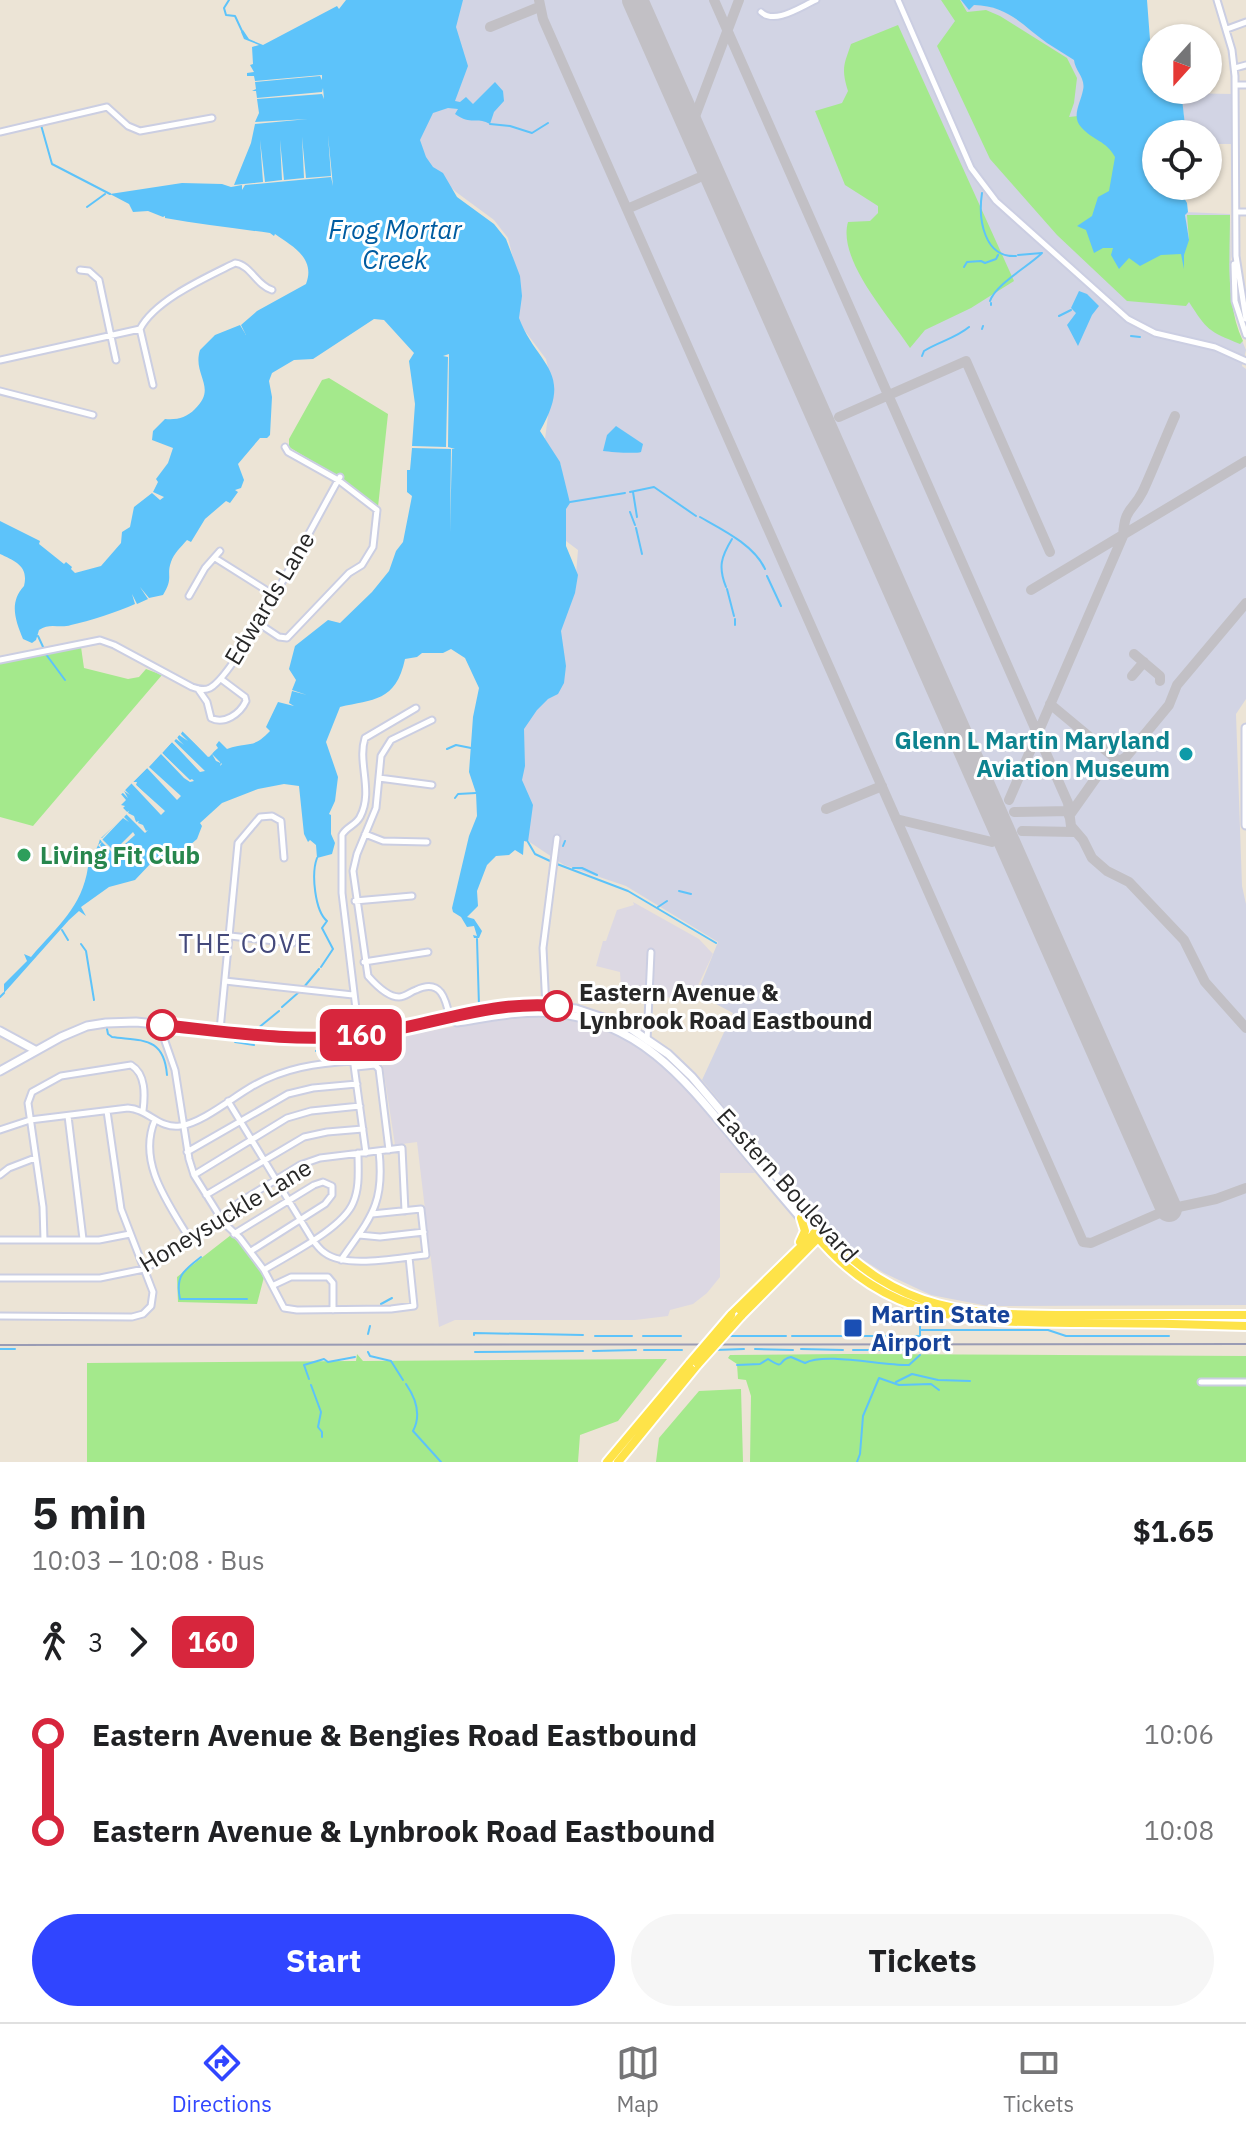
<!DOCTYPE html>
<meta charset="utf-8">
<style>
body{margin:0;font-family:"IBM Plex Sans",sans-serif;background:#f6f6f6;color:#202124;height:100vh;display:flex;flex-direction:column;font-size:30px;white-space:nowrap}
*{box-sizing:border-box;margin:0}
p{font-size:26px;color:#757577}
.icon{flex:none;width:44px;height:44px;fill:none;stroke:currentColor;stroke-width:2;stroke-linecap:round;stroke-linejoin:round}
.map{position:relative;height:1462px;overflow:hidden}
.sheet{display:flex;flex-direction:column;background:#fff;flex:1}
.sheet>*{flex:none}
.badge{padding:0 16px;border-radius:12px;font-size:28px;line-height:52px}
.needle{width:52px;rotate:201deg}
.fabs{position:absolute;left:1142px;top:24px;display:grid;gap:16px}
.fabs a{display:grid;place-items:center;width:80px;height:80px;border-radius:50%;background:#fff;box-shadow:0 2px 6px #0004;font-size:40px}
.map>.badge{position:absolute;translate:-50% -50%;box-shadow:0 0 0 4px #fff}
.legs{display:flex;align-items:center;gap:12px;height:88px;padding:0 32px;font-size:26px}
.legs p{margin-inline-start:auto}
.overview{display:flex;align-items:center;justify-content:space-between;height:136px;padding:0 32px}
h1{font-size:44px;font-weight:800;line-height:60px}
.button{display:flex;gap:16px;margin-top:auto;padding:16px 32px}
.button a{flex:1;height:92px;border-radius:48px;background:#3045ff;color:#fff;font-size:32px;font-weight:800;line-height:92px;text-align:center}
.button a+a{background:#f6f6f6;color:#202124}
ul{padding:0 32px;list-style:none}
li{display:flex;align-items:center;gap:28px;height:96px;font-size:30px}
li i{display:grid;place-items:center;width:12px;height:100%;margin:0 10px;background:currentColor}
li i::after{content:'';width:20px;height:20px;margin:-10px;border:6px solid;border-radius:50%;background:#fff}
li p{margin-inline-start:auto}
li:first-child i{background:linear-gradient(#0000 50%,currentColor 0)}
li:last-child i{background:linear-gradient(currentColor 50%,#0000 0)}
.tab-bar{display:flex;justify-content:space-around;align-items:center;height:112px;border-top:2px solid #e0e0e0;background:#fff;font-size:22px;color:#757577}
.tab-bar a{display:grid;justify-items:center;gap:4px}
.tab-bar .active{color:#3045ff}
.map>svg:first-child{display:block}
</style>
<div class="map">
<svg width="1246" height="1462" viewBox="0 0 1246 1462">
<rect width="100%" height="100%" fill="#ece4d6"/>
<path fill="#dcd8e3" d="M633,902L699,939L713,954L692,998L656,997L621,988L620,972L596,966L603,941H606L617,910L634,905Z
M535,1017L581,1022L626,1039L645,1051L684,1086L755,1173H720V1277L707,1293L693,1304L670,1310L668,1316L635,1320H455L439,1327L417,1142L395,1145L379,1040L474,1023Z"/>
<path fill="#d2d4e4" d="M459,0H964L1007,11L1074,56L1187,237L1185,212L1230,214L1231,273L1235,324L1246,350L1242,366L1246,369V699L1236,714L1242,886L1246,904V1305L988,1306L931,1295L884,1273L857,1256L785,1179L702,1080L733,1013L697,994L718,942L626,886L564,865L528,841L530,800L520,792L523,725L566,668L559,630L576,574L578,550L566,541L561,465L545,439L552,384L546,359L519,323L514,262L508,238L494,220L456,192L428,165L418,144L419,132L463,52L454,27Z
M1181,93L1232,94V144H1208V134H1186Z"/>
<path fill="#a4e98c" d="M941,0H960L967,12L986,10L1000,16L1067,58L1077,78L1074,103L1069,117L1078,116L1108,143L1189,240L1187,215H1230C1230,256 1225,303 1243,341L1240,344C1208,331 1207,330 1189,302L1186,306L1127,301L1057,235L990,159L937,46L955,21Z
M898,25L1014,281L971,308L925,330L910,348C890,317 837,260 848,222L870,221L878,213V206L845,185L815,111L842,103L848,91C841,68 844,65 851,44Z
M329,378L388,414L378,507L330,472L289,447V439L322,380Z
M81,647L84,668L128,679L139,677L146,669L162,675L33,826L0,817V663Z
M231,1235L250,1254L264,1277L257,1304L178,1302L177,1277Z
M357,1354L363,1361L667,1359L618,1421L580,1435L578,1462H87V1363L356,1361Z
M846,1354L1246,1356V1462H750L751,1396L746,1380L738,1379L737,1364L728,1358L730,1355Z
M741,1389L743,1462H656L659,1438L699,1391Z"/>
<path fill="#5dc3fa" d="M346,0H463L456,27L468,66L455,101L460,102L466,97L473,104L495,82L503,91L504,101L494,112L490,124C475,116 472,126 455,114L458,109L448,108L433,113L420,140L426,157L433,167L443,173L457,197L494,224L506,239L520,276L522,296L519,318C537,366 575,370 540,431L560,462L570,503L566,509V546L578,575L575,593L561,631L566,666L564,683L558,694L548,699L537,710L524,729L525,766L522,780L533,805L528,842L524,841L523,855L515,850L509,855L496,856L487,865L477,891L478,906L467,917L474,919L482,931L479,938H474L473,935L477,936L474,926L467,927L461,917L453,912L452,908L469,836L477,816L476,793L469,772L473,717L479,688L465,658L451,649L443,653H422L417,657L405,659C396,702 373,699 340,707L326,742L338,777L335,801L329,814L331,815V834L335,843L332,854L317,858L316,845L310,840L308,842L304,834L299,786L284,784L258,789L222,803L200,823L202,826L197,839L174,859L153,861L135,880L109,887L81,907L86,916L79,911L69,920L4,993V984L27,961L24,954L31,957C57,926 82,908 88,867C89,860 98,849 100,839L114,851L101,838L127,814L146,832L120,805L125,800L120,795L132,783L163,812L133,782L148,767L179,797L148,767L161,753L190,781L162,753L172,742L201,770L174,741L176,738L179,740L177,737L183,731L208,757L218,748L216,745L219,741L227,749C249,741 252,750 270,731L266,727L278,702L294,706L289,703L292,691L307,695L292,690L296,680L289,669L295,646L328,620L340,623L372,592L389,571L396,551L403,542L412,496L407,492V470H410L412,448L451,449L450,532L452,449H455L448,447L449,354L443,356L448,357L446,447L412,446L415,404L409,361L414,353L384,320L374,319L313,359L294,360L272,373L269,381L272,397L270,435L267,438H260L238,464L244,480L241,488L235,490L238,492L230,503L226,501L205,519L191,542L187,540C181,547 174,553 171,562C166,576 174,577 163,595L149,598L140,587L148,599L137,604L132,594L135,604C118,612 89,621 71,625C59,629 51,622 39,630L36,640L32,643L23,639C15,620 9,602 24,586C29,566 15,561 0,554V521L40,541L39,544L64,564L66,562L72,567L71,569L75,573L101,566L121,543L122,532L130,527L134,507L152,493L160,500L164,497L153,492L158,482L156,479L168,463L173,448L152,440L153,431L165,419C177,420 186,418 195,409C218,387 192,375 200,350L215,335L240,325L246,335L241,325L257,311L306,284C316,258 292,246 275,234L274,236L270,233C233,228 199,224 165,218V216L163,217L148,211L133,212L129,204L110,194L182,183L222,184L231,187L242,185V190L245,185L331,177L333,186L328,135L331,176L306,178L302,137L304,178L284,180L280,140L282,180L265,182L260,140L263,182L234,185L251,143L255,124L308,119L255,122L259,113L257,99L322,94L324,99L323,88L322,92L257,98L256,91H252L256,89L255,82L320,76L322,80V75L255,81L254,76H247V73L254,72L250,65L253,64L252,47L259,45L244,39L241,32L243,30L249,39L263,45L337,6L339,9Z
M961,0H1147L1150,40L1156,48V90H1181L1186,134H1156V186H1177L1187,203L1188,212L1185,215L1189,240L1184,255V269L1181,254L1161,255L1140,266L1129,258L1119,269L1111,255L1113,248H1103L1094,253L1086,230L1077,226L1092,216L1098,197L1109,191L1115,157C1107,141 1092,140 1081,127C1071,116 1081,102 1083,90C1086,78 1075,71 1074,60C1065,54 1056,49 1047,43C1023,26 1009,6 974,5L969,10Z
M1079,291L1087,294L1099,306L1092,315L1078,346L1067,325L1076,313L1071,308Z
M616,426L643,444L641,452C635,454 611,452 603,451L607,435Z"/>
<path fill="#ece4d6" d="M183,729L208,755L217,747L212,754L222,764L220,766L221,763L216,761L212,754L209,757L182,731L181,734L188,741L179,735L177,738L184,745L176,739L174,741L205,771L200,772L172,742L162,753L190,780L192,779L194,781L190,782L184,778L161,754L149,767L181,796L177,800L147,768L133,782H137L136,785L165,811L161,815L131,783L125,790L130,795L124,791L128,798L123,793L121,794L126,800L121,805L125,806L123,808L127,812L129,811L128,813L134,816L136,822L139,821L138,823L143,825L146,831L148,830L145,833L126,814L124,817L129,822L123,818L102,840L114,851L133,832L135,835L116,852L113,853L102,842L100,845L108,857L98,845L102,842L99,838H102L126,813L118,805L123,800L118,795Z"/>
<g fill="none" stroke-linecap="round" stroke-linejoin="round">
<path stroke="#5dc3fa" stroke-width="2" d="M229,0L224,8L226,15L235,16L242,31
M490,124L510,126L532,133L548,123
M41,125L52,164L110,194
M982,193C978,219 984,258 1016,256
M87,207L105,194
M1018,255L1042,253
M964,267L967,262L981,261L985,263L996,259L998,255
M990,301C996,284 1029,266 1042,253
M991,303V305
M1059,316L1071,310
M982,329L983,326
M1131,336L1140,337
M922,356L924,351C938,342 956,338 969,327
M630,492L654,487L696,516
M633,492L637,517
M570,502L625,493
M630,512L635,525
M700,517C723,530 754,545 765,569
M636,528L642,554
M767,576L781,606
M726,587C718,567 721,557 732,539
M727,589L734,616
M735,619V625
M38,636L44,649
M45,653L65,680
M447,749L456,745L471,748
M455,798L458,794L476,793
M528,842L535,854L550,861
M563,846L565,841
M317,858C311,874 315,911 327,921L322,928L333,949L321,967
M557,864L628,891L716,943
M573,868H582L597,875
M679,891L691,894
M658,907L667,901
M62,930L68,940
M477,939L479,1006
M81,944L86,951L94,1000
M304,987L319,969
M0,997L4,993
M282,1007L299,992
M107,1029L108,1034L112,1037C141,1041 164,1036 167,1075
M257,1029L279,1011
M235,1042L254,1045
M316,1051L329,1046
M201,1257C184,1270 175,1276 180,1299H247
M381,1304L392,1298
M920,1330H1048L1066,1336H1169
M368,1334L370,1326
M474,1335V1333L583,1335
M595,1336H632
M643,1336H681
M729,1336H786
M792,1336H844
M853,1336H920V1325
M0,1349H15
M755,1349L793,1350
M801,1349L843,1350
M644,1350H682
M715,1350L744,1349
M853,1350H920
M593,1351L636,1350
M368,1352L370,1356L391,1361L403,1380
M475,1352L583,1351
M737,1365L760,1364L768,1359C787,1371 776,1360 791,1357L805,1363C825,1352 884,1366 909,1365L920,1355
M309,1379L304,1365L324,1359L328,1362L355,1357
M896,1382L912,1374L938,1380L970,1381
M406,1384C417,1400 421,1416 413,1431L441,1462
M311,1385L321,1412L318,1427L322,1432V1437
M857,1462L860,1454L863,1416L879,1378L899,1385L931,1384L939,1390"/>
<path stroke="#c2c0c5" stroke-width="10" d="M539,0L543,19L1083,1242L1091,1243L1169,1209L1216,1199L1246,1188
M714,0L1068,803L1071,826L1083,840L1092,858L1107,871L1129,882L1184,940L1205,982L1246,1028
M490,27L539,7
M691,127L739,0
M627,209L698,178
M839,417L966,361L1050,552
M1031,590L1246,461
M1134,654L1160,676V681
M1132,676L1144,662
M1050,704L1121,763
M1009,800L1123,536C1125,506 1132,513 1143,491C1154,467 1164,441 1175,416
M826,809L882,786
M1014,812L1070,811
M1069,816L1098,775L1126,757L1169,705L1177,685L1246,603
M896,819L992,842
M1022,831L1075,832"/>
<path stroke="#c2c0c5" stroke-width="26" d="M635,0L1169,1209"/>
<defs>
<path id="street" d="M898,0L971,168L996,201L1128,319L1155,333L1215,347L1246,361
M1217,0L1232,50L1235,76L1236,256L1246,319
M761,12C775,25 800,7 816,0
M1227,29L1246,22
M1235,68L1246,65
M1236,85H1246
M0,132L107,107L128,126L140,131L212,118
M1236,212H1246
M1234,264L1235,301L1246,335
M80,270L89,271L99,280L116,360
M140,329L153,385
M0,360L140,329C155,300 205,278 235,263C251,265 256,285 272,290
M0,391L93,415
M215,558L274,595
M189,596L205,568L220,551
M258,623L279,637L287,638L349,573L362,565L373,547L377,510L338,480L288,452L285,447
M0,660L100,640L114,645L192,687C198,689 204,691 210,688C237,674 319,513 340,477
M198,689L207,702L211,718C224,725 240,714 246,701L245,697L221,679
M432,720L391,740L381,756L376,808L357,854L353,871L368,976C375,984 387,997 399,997C405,997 410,992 416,990C441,978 446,999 450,1019
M379,778L432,785
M365,834L383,841L427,842
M355,901L412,896
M230,936L293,943
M364,962L428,952
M225,981L353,995
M546,1008L543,948L557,838
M159,1024L175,1070L189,1159L194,1175L224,1223L240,1238L264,1270L284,1308L297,1310L391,1309L414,1306L409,1257
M220,1030L238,843L260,817L272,816L281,821L284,858
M359,1034L342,893V835C346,827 356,825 360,817C374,791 357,763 365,738L416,708
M350,1036L366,1153
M647,1041L651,952
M356,1067L375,1065L379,1069L389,1150
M228,1101L312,1239C316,1244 320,1250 325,1253C346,1269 401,1257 426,1255L421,1209L372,1214
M68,1116L83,1239
M155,1120C137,1162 168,1203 189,1238
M0,1130L30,1120L128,1108C148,1109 159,1129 180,1126C202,1123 232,1098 251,1087C283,1068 317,1063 354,1061
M187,1152L288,1094L313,1088L357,1084
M0,1175L9,1168L35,1158
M194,1175L287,1118L311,1111L360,1106
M206,1195L304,1137L327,1132L363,1129
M234,1234L314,1185L323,1182L332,1186V1195L325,1204L251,1251
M359,1235L380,1237L424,1232
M0,1240H99L130,1234
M44,1240L43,1207L28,1103L32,1092L61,1076L131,1065C146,1074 145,1095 143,1111
M341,1260C370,1218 385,1205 379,1151
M264,1270C288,1255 342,1229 353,1203C360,1187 358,1170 358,1153
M0,1278H100L144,1269L165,1257L243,1200L300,1165L320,1158L402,1148L405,1211
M274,1285L291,1277H328L333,1283V1310
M0,1316L132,1317L143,1314L151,1306L153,1292L121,1209L107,1111
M1201,1382H1246"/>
<path id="secondary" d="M1246,728V825
M450,1019L457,1022C490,1017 522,1010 555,1013C640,1022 684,1078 735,1140C761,1171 787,1203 814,1233
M0,1031L35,1050
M0,1071L61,1037L87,1026L106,1023L136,1022L287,1037L327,1038L382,1032L509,1006L537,1005L576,1009L627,1026L668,1054L692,1077L820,1228"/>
<path id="primary" d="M814,1233C889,1324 973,1322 1081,1323C1136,1323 1191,1324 1246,1326
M800,1242L805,1231L801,1218
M731,1315L820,1228C902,1318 974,1315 1087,1315C1140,1315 1193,1315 1246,1315
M741,1316L821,1235
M607,1462L690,1363
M618,1462L698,1364"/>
</defs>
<use href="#street" stroke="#cbcee2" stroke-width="9"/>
<use href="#secondary" stroke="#cbcee2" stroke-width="11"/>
<use href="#primary" stroke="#fff" stroke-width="12"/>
<use href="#street" stroke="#fff" stroke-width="5"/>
<use href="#secondary" stroke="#fff" stroke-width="7"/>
<use href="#primary" stroke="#fee349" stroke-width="8"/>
<path stroke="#999bb4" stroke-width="2" d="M0,1345L1246,1344"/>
<defs>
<path id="primary-bridge" d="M690,1363L731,1315
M698,1364L741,1316"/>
</defs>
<use href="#primary-bridge" stroke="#fff" stroke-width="12" stroke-linecap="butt"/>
<use href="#primary-bridge" stroke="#fee349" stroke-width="8"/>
</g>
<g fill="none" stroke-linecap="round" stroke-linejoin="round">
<defs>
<path id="line-1" d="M162,1025C228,1032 297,1043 364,1035C429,1026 491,1000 557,1006"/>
</defs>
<use href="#line-1" stroke="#fff" stroke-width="18"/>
<use href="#line-1" stroke="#d7263d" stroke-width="12"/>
</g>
<circle fill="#0f9aa8" stroke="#fff" stroke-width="3" cx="1186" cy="754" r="8"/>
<circle fill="#2e9e5b" stroke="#fff" stroke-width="3" cx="24" cy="855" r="8"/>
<g fill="#fff" stroke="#d7263d" stroke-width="4">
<circle cx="557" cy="1006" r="14"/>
<circle cx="162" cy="1025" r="14"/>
</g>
<rect fill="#1a4fb4" stroke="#fff" stroke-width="3" x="843" y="1318" width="20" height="20" rx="4"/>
<g text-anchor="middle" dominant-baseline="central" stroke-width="6" stroke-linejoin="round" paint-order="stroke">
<g font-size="24" fill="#272727" stroke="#fff">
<text transform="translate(269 598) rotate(-59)">Edwards Lane</text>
<text transform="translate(788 1185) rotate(48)">Eastern Boulevard</text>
<text transform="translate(225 1215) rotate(-31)">Honeysuckle Lane</text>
</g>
<g font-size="24" font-weight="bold" fill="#0d838f" stroke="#fff" text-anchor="end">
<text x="1170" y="740">Glenn L Martin Maryland<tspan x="1170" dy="28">Aviation Museum</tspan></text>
</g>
<g font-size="24" font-weight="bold" fill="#27864d" stroke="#fff" text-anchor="start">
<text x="40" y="855">Living Fit Club</text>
</g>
<g font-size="24" font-weight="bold" fill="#272727" stroke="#fff" text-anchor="start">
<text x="579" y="992">Eastern Avenue &amp;<tspan x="579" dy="28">Lynbrook Road Eastbound</tspan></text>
</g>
<g font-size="24" font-weight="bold" fill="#164399" stroke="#fff" text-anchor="start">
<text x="871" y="1314">Martin State<tspan x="871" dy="28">Airport</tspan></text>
</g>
<g font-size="26" font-style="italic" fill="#005ca1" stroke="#fff">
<text x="395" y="229">Frog Mortar<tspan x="395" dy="30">Creek</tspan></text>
</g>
<g font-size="26" letter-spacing="2" fill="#44497b" stroke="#fff">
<text x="246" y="943">THE COVE</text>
</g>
</g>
</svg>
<div class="fabs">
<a><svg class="needle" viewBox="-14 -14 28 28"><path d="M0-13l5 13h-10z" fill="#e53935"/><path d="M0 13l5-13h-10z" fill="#757577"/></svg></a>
<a><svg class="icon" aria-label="locate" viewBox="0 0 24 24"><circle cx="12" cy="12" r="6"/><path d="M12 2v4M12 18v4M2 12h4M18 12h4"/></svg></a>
</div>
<b class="badge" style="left:361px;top:1035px;background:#d7263d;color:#fff">160</b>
</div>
<section class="sheet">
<div class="overview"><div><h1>5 min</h1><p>10:03 – 10:08 · Bus</p></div><b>$1.65</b></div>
<div class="legs"><svg class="icon" aria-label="walk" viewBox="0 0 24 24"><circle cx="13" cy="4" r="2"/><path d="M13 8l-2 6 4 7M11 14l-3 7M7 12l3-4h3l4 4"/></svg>3<svg class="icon" aria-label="forward" viewBox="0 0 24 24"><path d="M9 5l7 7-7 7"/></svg><b class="badge" style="background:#d7263d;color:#fff">160</b></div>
<ul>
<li><i style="color:#d7263d"></i><b>Eastern Avenue &amp; Bengies Road Eastbound</b><p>10:06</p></li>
<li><i style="color:#d7263d"></i><b>Eastern Avenue &amp; Lynbrook Road Eastbound</b><p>10:08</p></li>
</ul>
<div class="button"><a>Start</a><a>Tickets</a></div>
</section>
<nav class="tab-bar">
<a class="active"><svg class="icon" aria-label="directions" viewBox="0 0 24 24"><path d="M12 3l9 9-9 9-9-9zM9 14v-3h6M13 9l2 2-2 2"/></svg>Directions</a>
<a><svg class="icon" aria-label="map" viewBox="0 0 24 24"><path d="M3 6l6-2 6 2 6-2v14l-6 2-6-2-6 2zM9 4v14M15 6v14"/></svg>Map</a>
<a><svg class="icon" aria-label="tickets" viewBox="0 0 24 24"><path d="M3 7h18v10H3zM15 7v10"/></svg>Tickets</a>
</nav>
